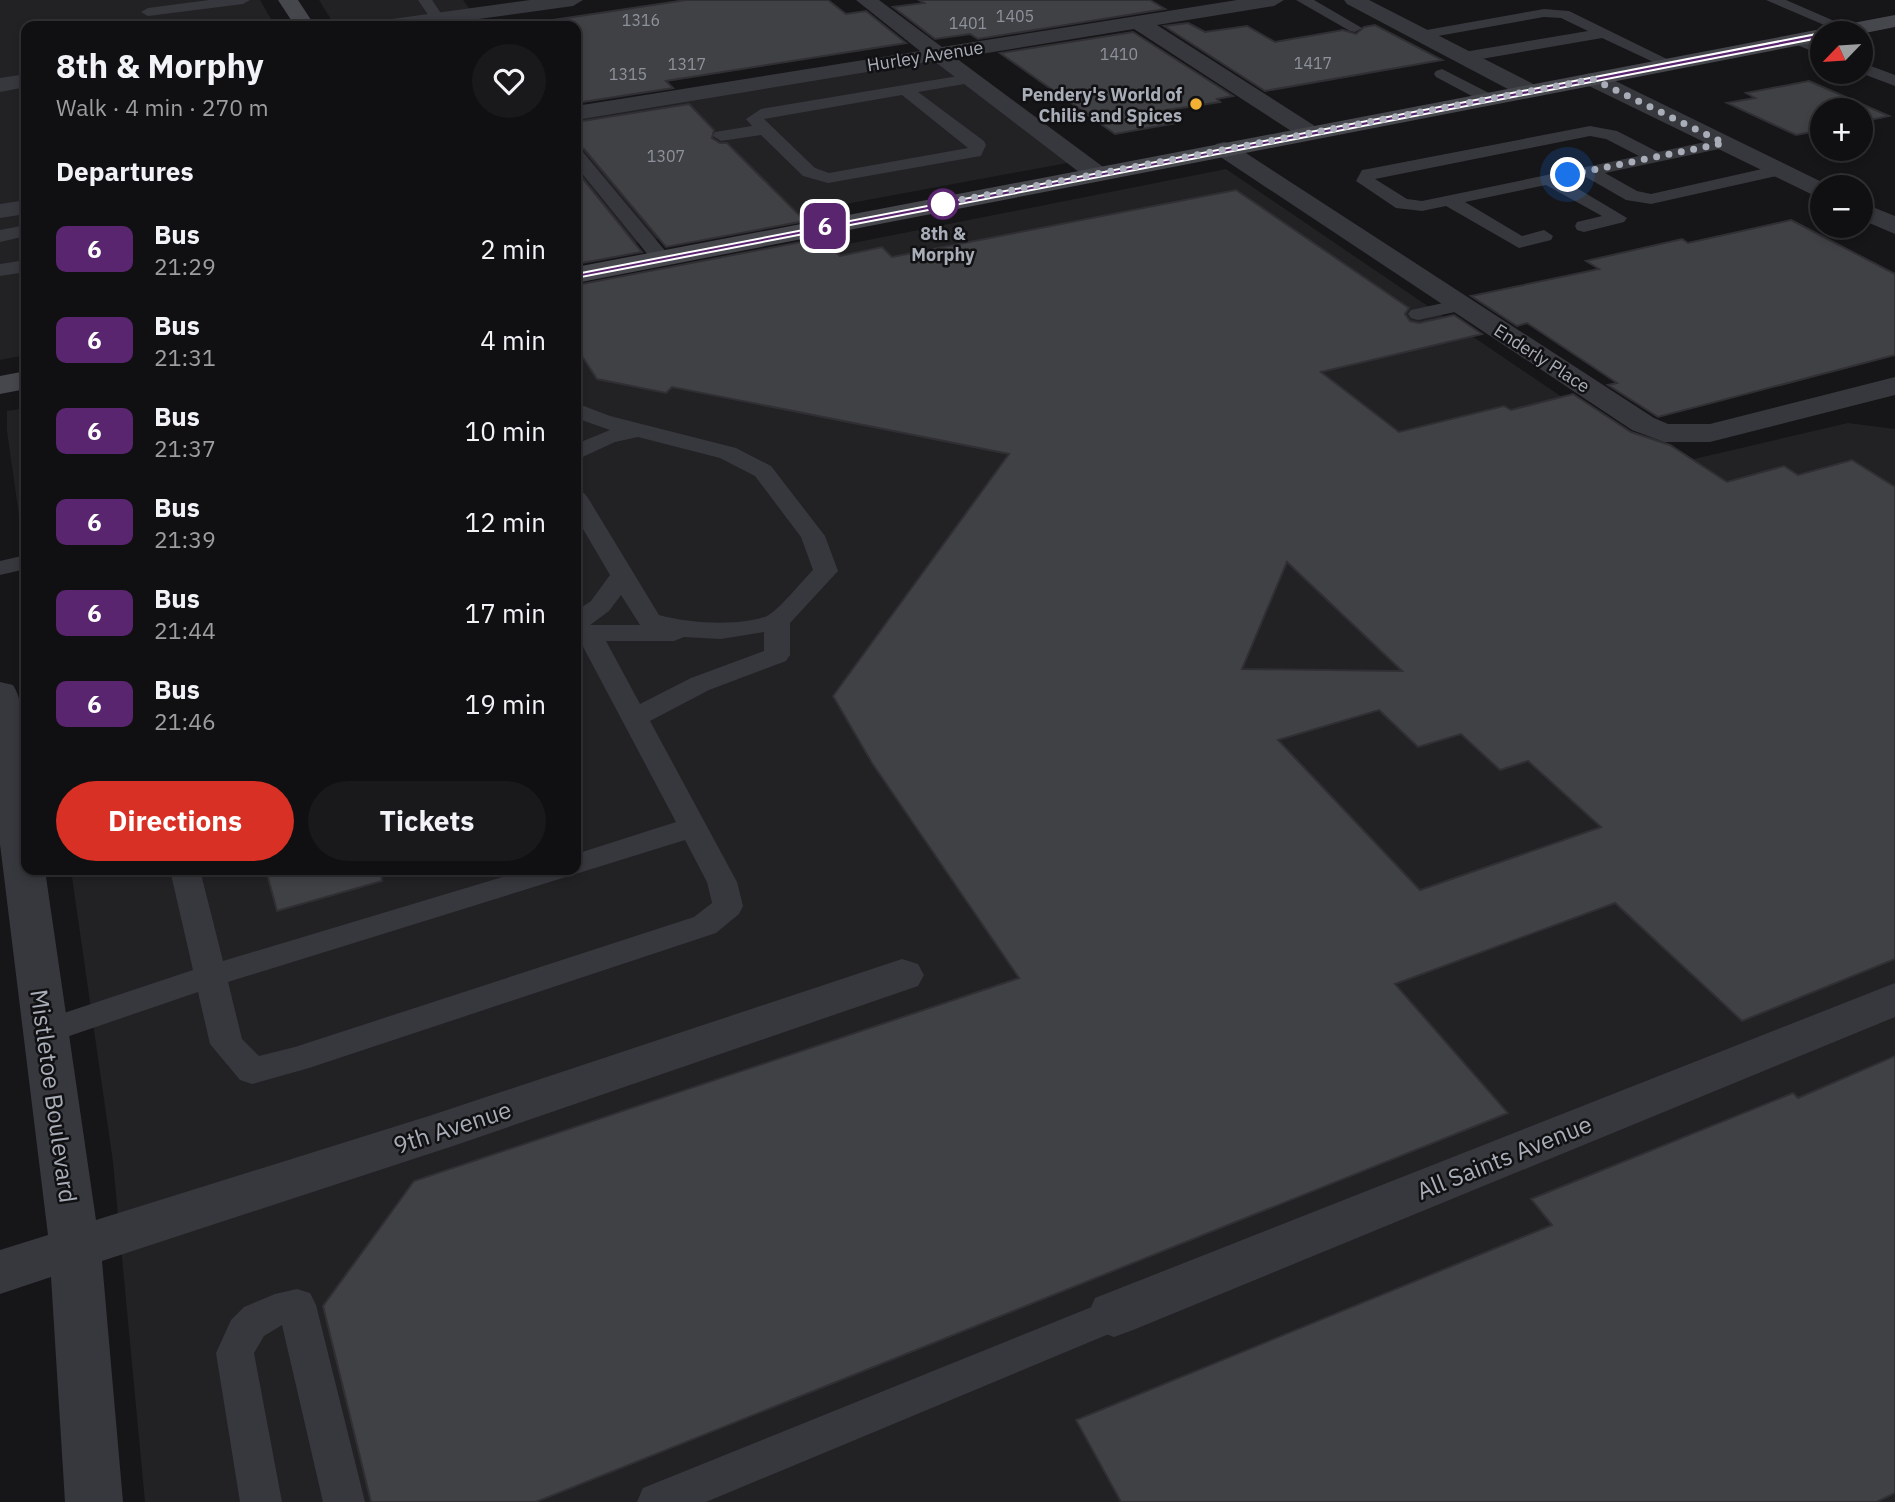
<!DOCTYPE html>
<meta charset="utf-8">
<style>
body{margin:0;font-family:"IBM Plex Sans",sans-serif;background:#19191b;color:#f1f3f6;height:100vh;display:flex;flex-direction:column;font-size:26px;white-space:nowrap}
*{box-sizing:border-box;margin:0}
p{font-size:23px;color:#9c9d9f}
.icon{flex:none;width:38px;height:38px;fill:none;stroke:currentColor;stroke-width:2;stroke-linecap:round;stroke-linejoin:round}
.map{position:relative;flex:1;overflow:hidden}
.sheet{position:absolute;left:21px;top:21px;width:560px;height:854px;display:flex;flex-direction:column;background:#101012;border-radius:14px;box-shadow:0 4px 10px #0003,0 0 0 2px #303032}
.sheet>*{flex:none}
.badge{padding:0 14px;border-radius:10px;font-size:24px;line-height:46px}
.needle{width:46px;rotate:245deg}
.fabs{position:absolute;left:1810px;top:21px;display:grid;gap:14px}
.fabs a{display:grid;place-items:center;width:63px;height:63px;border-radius:50%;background:#101012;box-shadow:0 4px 10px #0003,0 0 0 2px #303032;font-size:35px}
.you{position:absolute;width:35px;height:35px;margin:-18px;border:5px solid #fff;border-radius:50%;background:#1a73e8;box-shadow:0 0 0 10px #1a73e833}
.map>.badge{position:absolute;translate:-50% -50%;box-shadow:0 0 0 4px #fff}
h2{padding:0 35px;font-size:26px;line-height:63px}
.round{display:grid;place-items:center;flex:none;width:74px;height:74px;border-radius:37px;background:#19191b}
.head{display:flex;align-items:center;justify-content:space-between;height:119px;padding:0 35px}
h1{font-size:33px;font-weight:700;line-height:52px}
.primary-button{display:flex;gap:14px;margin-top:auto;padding:14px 35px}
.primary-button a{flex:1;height:80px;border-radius:42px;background:#d93025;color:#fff;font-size:28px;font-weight:700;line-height:80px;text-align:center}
.primary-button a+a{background:#19191b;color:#f1f3f6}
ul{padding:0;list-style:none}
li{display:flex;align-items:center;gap:21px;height:91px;padding:0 35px}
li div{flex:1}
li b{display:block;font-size:26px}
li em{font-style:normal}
li .badge{min-width:77px;font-weight:700;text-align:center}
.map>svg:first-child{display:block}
</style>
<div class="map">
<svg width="1895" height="1502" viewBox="0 0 1895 1502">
<rect width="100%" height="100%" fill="#161618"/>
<path fill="#222225" d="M0,0H260L275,26H26V355L0,360Z
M319,0H463L471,11L357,26H335Z
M938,54L1078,161L576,254V113Z
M1226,169L1634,446L1694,459L1848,423L1895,429V1502H145L113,1162L71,870H576V298Z
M26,408V565L7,431V411Z"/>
<path fill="#404145" stroke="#303034" stroke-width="2" fill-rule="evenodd" d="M686,0H828L846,14L866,11L906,43L666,81L673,88L576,103V26H559L553,20Z
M919,0H1150L1165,9L978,39L970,34L935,39L893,7L924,3Z
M1188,23L1205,32L1247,26L1275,42L1343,30L1356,34L1364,27L1375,25L1442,60L1265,91L1164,26Z
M1133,32L1233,96L1217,99L1220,102L1161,111L1177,123L1115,134L1000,53Z
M1809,81L1889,116L1860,122V110H1822V130L1796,135L1727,103L1755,98L1746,93Z
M689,104L714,130L712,138L720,143H727L805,221L666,247L584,149L576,148V122Z
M576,170L642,252L576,264Z
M1236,190L1409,308L1405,314L1410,321L1419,323L1454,315L1482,334L1321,372L1399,432L1504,406L1511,410L1573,394L1631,432L1670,445L1727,482L1784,466L1798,475L1852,460L1895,487V959L1742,1021L1615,903L1395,984L1508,1113L536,1502H371L323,1306L414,1181L1019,978L872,763L833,696L1009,454L672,387L666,393L597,379L576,347V285L822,238L840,256L882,247L892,257ZM1287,562L1402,671L1242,669ZM1379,710L1418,747L1461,734L1500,770L1528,761L1601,827L1420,890L1278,740Z
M1791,220L1895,274V355L1658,417L1608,385L1617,383L1527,323L1517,326L1471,296L1599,269L1586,261L1682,239L1688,243Z
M266,870H381L382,881L277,911Z
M1895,1056V1493L1877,1502H1121L1076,1420L1552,1225L1531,1199L1793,1093L1798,1098Z"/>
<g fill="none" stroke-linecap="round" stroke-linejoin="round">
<path fill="#37383d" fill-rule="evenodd" d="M209,0H250L243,4L148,16L141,12L148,8Z
M418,0H432L445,19L443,22H433Z
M1296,0H1314L1362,28L1355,32L1350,31Z
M1766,0H1786L1855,30L1853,33H1843Z
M1544,9L1569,11L1677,64L1674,67H1664L1602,38L1464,62L1456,57L1464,52L1588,31L1561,18L1544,17L1421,39L1414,35L1421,31Z
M1797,35L1822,45V55L1792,43L1789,40L1792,37Z
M1860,62L1895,75V86L1858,72Z
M1442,69L1495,96L1497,99L1495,102H1483L1436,77L1434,74L1436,71Z
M970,74L976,76L978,79L976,82L918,92L984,141L986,145L981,156L975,157L828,183L803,176L761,135L721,141L713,136L715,132L752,126L746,119L761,109ZM902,95L968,148L829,173L815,168L764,119Z
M1590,126L1617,131L1658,152L1724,138L1732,143L1724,148L1605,173L1637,191L1651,194L1780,165L1789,170L1786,174L1651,204L1626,200L1586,177L1565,181L1627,218L1624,222L1584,232L1577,230L1575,226L1577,222L1602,216L1546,185L1465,202L1522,236L1544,230L1553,236L1551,240L1519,248L1446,206L1422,211L1396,208L1356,181L1362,170L1368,169ZM1590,136L1606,139L1639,156L1422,201L1407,199L1375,179Z
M576,150L582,151L667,253L669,257L667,261H653L576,166Z
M26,225V236L0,242V230Z
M26,260V272L0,276V264Z
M1462,299L1469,301L1472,305L1469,309L1418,320L1411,318L1408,314L1411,310Z
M576,403L610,416L736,448L771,466L825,536L838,571L790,623V655L786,661L709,690L650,721L737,882L743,906L739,914L716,933L309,1068L252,1084L240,1080L210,1044L198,992L46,1044L34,1041L29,1032L34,1023L193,970L170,870H200L223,961L526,870H576V854L676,822L580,641H576V611L591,601L610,575L576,517V491L584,493L588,498L659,615C687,623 739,627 767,616C779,610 802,581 813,570L801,537L755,476L720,458L638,437L615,442L576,460V444L610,430L576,418ZM621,595L640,625H590L609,611ZM764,632V651L691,678L640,704L606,641H674L684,637L721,639ZM685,840L707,882L712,903L694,917L295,1047L259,1056L242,1039L228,982Z
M26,555V569L0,575V561Z
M297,1289L310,1293L316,1305L365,1502H323L282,1325L264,1336L254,1353L282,1502H240L216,1353L231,1320L244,1307L275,1294Z
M1114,1298L1128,1302L1133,1314L1128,1326L706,1502H637L643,1488Z"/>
<path fill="#37383d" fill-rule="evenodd" d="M530,0H583L573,6L427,26H375L378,22L385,20Z
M856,0H879L942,47L1237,0H1284L1274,6L1157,25L1318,128L1322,133L1318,138H1302L1134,29L956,58L1106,169L1109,174L1106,179L1097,181L1088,179L934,61L576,120V106L920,51Z
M1344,0H1369L1537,86L1540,91L1537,96H1521L1347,4Z
M1593,73L1601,74L1832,187H1822V197L1813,195L1585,84L1582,79L1585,74Z
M26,74V87L0,92V78Z
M1224,142L1232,144L1654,418L1668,424H1710L1895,377V395L1710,442H1664L1632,430L1216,154L1212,149L1216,144Z
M26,200V214L0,218V204Z
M1860,202L1895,216V234L1860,219Z
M0,682L13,685C33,714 26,830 26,870H45L96,1220L432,1115L902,959L918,964L924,975L918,986L456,1145L102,1261L123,1502H65L51,1277L0,1294V1250L48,1235L0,844Z
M1895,983V1017L1133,1330L1114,1337L1095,1330L1088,1314L1095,1298Z"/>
<path fill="#45474d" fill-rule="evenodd" d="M278,0H298L315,26H295Z
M1895,15V27L1860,34L1822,33V41L576,283V267Z
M26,371V389L0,394V376Z"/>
</g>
<path fill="#5a256f" stroke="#fff" stroke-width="2" d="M1822,33L1824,37L576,278L571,275Z"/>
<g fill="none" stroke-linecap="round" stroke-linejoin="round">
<path stroke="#a8adb8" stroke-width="7" stroke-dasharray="0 12.6" d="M943,204L934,205L1593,79L1724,143L1568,175"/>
</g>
<circle fill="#f2b134" stroke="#111113" stroke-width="2.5" cx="1196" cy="104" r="7"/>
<circle fill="#fff" stroke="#5a256f" stroke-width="3.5" cx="943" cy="204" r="14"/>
<g text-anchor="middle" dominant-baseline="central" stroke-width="5" stroke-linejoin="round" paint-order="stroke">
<g font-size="16" fill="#8e929b">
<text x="1015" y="16">1405</text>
<text x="641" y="20">1316</text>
<text x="968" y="23">1401</text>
<text x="1119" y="54">1410</text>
<text x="1313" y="63">1417</text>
<text x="687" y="64">1317</text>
<text x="628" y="74">1315</text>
<text x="666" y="156">1307</text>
</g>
<g font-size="18" fill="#a8adb8" stroke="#111113">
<text transform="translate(925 56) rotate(-9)">Hurley Avenue</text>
<text transform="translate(1542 358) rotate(33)">Enderly Place</text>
</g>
<g font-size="18" font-weight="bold" fill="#a8adb8" stroke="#111113" text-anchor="end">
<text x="1182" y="94">Pendery's World of<tspan x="1182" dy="21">Chilis and Spices</tspan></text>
</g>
<g font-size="18" font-weight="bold" fill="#a8adb8" stroke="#111113">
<text x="943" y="233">8th &amp;<tspan x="943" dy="21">Morphy</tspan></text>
</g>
<g font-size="24" fill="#a8adb8" stroke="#111113">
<text transform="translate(54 1096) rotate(82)">Mistletoe Boulevard</text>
<text transform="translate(452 1127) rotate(-18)">9th Avenue</text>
<text transform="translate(1504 1157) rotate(-22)">All Saints Avenue</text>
</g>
</g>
</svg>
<div class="fabs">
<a><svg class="needle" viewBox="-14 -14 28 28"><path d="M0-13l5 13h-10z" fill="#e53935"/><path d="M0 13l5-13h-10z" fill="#9c9d9f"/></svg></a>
<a>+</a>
<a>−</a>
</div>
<div class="you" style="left:1568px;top:175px"></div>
<b class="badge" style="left:825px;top:226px;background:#5a256f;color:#fff">6</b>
<section class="sheet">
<div class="head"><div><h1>8th &amp; Morphy</h1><p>Walk · 4 min · 270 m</p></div><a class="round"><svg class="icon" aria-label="heart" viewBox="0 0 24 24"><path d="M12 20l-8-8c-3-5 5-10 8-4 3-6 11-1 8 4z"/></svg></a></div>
<h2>Departures</h2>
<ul>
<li><span class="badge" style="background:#5a256f;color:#fff">6</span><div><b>Bus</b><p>21:29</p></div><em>2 min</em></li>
<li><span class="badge" style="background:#5a256f;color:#fff">6</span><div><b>Bus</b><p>21:31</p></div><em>4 min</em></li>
<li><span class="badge" style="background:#5a256f;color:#fff">6</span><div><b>Bus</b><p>21:37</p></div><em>10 min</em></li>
<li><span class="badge" style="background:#5a256f;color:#fff">6</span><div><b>Bus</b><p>21:39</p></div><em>12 min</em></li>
<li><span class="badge" style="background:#5a256f;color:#fff">6</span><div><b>Bus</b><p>21:44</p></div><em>17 min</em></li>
<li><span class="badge" style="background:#5a256f;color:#fff">6</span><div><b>Bus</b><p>21:46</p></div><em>19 min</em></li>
</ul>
<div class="primary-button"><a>Directions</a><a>Tickets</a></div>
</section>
</div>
